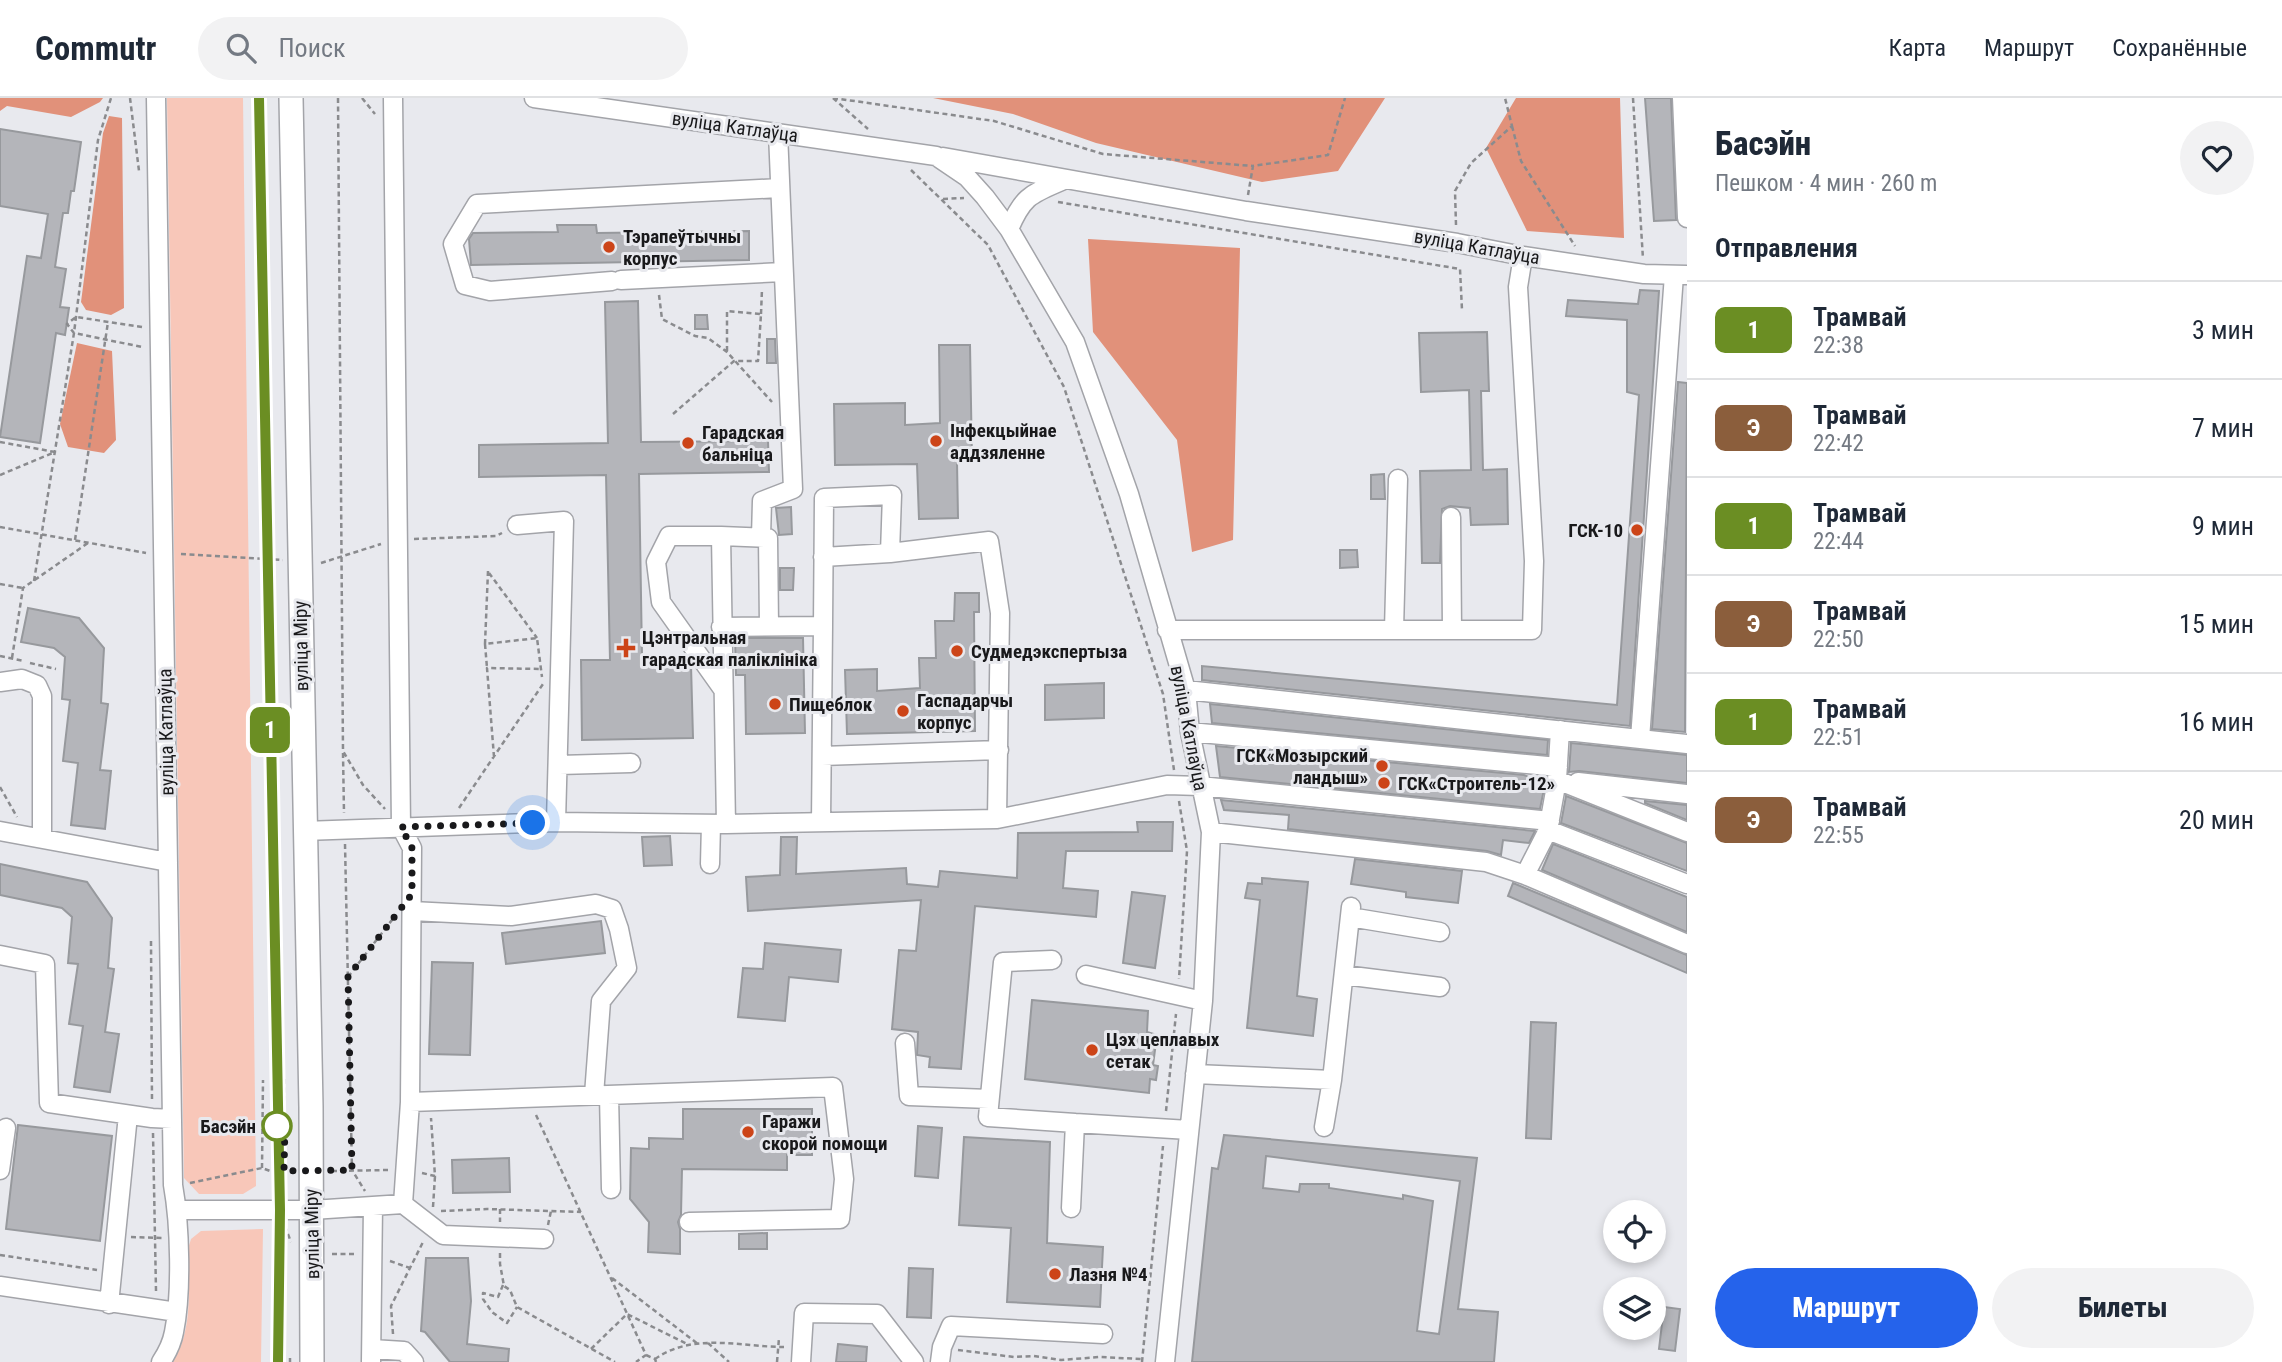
<!DOCTYPE html>
<html lang="ru">
<meta charset="utf-8">
<style>
body{margin:0;font-family:"Roboto Condensed",sans-serif;background:#f2f2f3;color:#1f2937;height:100vh;display:flex;flex-direction:column;font-size:26px;white-space:nowrap}
*{box-sizing:border-box;margin:0}
p{font-size:23px;color:#747a83}
.icon{flex:none;width:38px;height:38px;fill:none;stroke:currentColor;stroke-width:2;stroke-linecap:round;stroke-linejoin:round}
.map{position:relative;flex:1;overflow:hidden}
.sheet{display:flex;flex-direction:column;background:#fff;width:595px}
.sheet>*{flex:none}
.badge{padding:0 14px;border-radius:10px;font-size:24px;line-height:46px}
.buttons{position:absolute;left:1603px;top:1102px;display:grid;gap:14px}
.buttons a{display:grid;place-items:center;width:63px;height:63px;border-radius:50%;background:#fff;box-shadow:0 4px 10px #0003;font-size:35px}
.you{position:absolute;width:35px;height:35px;margin:-18px;border:5px solid #fff;border-radius:50%;background:#1a73e8;box-shadow:0 0 0 10px #1a73e833}
.map>.badge{position:absolute;translate:-50% -50%;box-shadow:0 0 0 4px #fff}
h2{padding:0 28px;font-size:26px;line-height:63px}
.round{display:grid;place-items:center;flex:none;width:74px;height:74px;border-radius:37px;background:#f2f2f3}
.summary{display:flex;align-items:center;justify-content:space-between;height:119px;padding:0 28px}
h1{font-size:33px;font-weight:800;line-height:52px}
.primary-button{display:flex;gap:14px;margin-top:auto;padding:14px 28px}
.primary-button a{flex:1;height:80px;border-radius:42px;background:#2563eb;color:#fff;font-size:28px;font-weight:800;line-height:80px;text-align:center}
.primary-button a+a{background:#f2f2f3;color:#1f2937}
ul{padding:0;list-style:none}
li{display:flex;align-items:center;gap:21px;height:98px;padding:0 28px;border-top:2px solid #e0e1e3}
li div{flex:1}
li b{display:block;font-size:26px}
li em{font-style:normal}
li .badge{min-width:77px;font-weight:700;text-align:center}
header{display:flex;align-items:center;gap:42px;box-sizing:border-box;height:98px;padding:0 35px;background:#fff;border-bottom:2px solid #e0e1e3}
header strong{font-size:33px}
nav{display:flex;gap:38px;margin-inline-start:auto;font-size:24px}
.search{width:490px;height:63px;background:#f2f2f3;display:flex;align-items:center;gap:18px;box-sizing:border-box;padding:0 24px;border-radius:38px;color:#747a83;font-size:26px}
main{display:flex;flex:1;min-height:0}
.map>svg:first-child{display:block}
</style>
<header>
<strong>Commutr</strong>
<div class="search"><svg class="icon" aria-label="search" viewBox="0 0 24 24"><circle cx="10" cy="10" r="6"/><path d="M15 15l6 6"/></svg>Поиск</div>
<nav><a>Карта</a><a>Маршрут</a><a>Сохранённые</a></nav>
</header>
<main>
<div class="map">
<svg width="1687" height="1264" viewBox="0 0 1687 1264">
<rect width="100%" height="100%" fill="#e8e9ee"/>
<path fill="#f8c7b9" d="M167,0H243L256,1088L243,1096H199L184,1080Z
M263,1131L261,1264H173C194,1230 188,1190 188,1151L191,1141L201,1133Z"/>
<path fill="#e1917a" d="M0,0H103L100,4L71,19L7,8L0,13Z
M933,0H1385L1338,73L1262,84L1096,45L1013,16Z
M1516,0H1620L1624,140L1527,133L1486,50Z
M109,18L122,20L124,210L111,217L86,212L81,204L103,35Z
M1088,141L1240,150L1233,442L1192,454L1177,342L1093,234Z
M77,245L112,253L116,342L104,355L68,349L60,326Z"/>
<path fill="#b4b5ba" stroke="#97999d" stroke-width="2" fill-rule="evenodd" d="M1645,0H1671L1676,122L1654,123Z
M0,31L81,44L74,93H71L68,115H63L55,169L66,171L60,209L69,210L65,237L56,235L40,345L0,339L27,158L41,160L48,116L0,108Z
M557,127H596L597,135L749,133V162L471,167L469,141L473,135L558,134Z
M1640,192L1659,193L1630,628L1202,582V568L1617,607L1639,297L1627,294V222L1566,218L1568,202L1638,206Z
M638,203L641,344L768,343L769,374L639,376L642,558H685L691,567L693,640L582,642L581,562H610L606,377L479,379V347L608,345L605,204Z
M695,217H707L708,231H695Z
M1487,234L1489,293H1481L1483,372L1507,371L1508,426L1471,427L1470,410L1450,408L1442,411L1440,465H1422L1420,373L1471,372L1469,292L1421,294L1419,235Z
M767,241H775L776,265H767Z
M939,247H970L972,364H957L958,420L919,421L917,366L835,367L834,306L905,305V327L940,325Z
M1678,284L1687,285L1685,634L1652,631Z
M1384,376L1385,401H1371V377Z
M791,409L792,436L779,437L776,410Z
M1340,452H1357L1358,469L1340,470Z
M780,470H794L793,492H780Z
M955,495H979V514H974L975,633L847,636L845,572L877,571V593L920,590L919,560H936L935,523H954Z
M28,510L79,520L104,550L101,605L108,606L100,672L111,673L105,731L71,727L78,665L63,663L70,602L62,601L65,559L54,550L21,544Z
M735,540H803L805,635L746,636L745,577H736Z
M1104,585V620L1045,622V587Z
M1210,606L1548,642L1547,657L1212,625Z
M1571,645L1687,657V685L1579,673L1569,674Z
M1216,648L1524,677L1545,686L1540,711L1220,679Z
M1566,698L1687,745V773L1561,725Z
M1221,702L1535,733L1529,745L1503,742L1501,757L1487,753L1288,731L1289,717L1224,712Z
M1645,703L1687,707V722L1645,705Z
M1137,724H1173L1172,753H1066L1063,790L1098,793L1096,819L975,808L961,971L929,969L930,959L917,957L918,934L892,931L899,852L916,853L921,802L748,813L746,779L780,777L781,739H797L796,776L906,770L907,786L938,789L940,773L1017,780L1018,735L1138,734Z
M670,738L672,767L644,768L642,739Z
M1553,746L1687,799V834L1542,772Z
M1355,761L1462,773L1458,805L1406,799V794L1351,786Z
M0,766L87,784L112,820L108,870L114,871L105,934L119,936L110,994L74,989L83,928L69,926L78,866L68,865L72,819L62,810L0,797Z
M1262,780L1308,784L1297,898L1317,901L1313,938L1247,930L1260,802L1245,800L1248,785L1262,786Z
M1513,785L1687,857V875L1508,798Z
M1132,794L1165,798L1155,870L1123,865Z
M601,823L605,855L506,866L502,835Z
M765,845L841,852L838,884L789,879L785,923L738,919L743,870L763,871Z
M432,864L473,865L470,957L429,956Z
M1032,902L1148,913L1147,934L1157,937L1153,967L1158,968L1156,982L1150,981L1149,995L1025,981Z
M1531,924L1556,925L1551,1041L1526,1040Z
M683,1011H812V1057H787V1072L682,1071L681,1117L678,1124L680,1131V1156L648,1154L649,1124L630,1101L631,1050L649,1051V1040L683,1041Z
M18,1027L112,1038L100,1143L6,1131Z
M918,1028L942,1030L938,1080L915,1078Z
M1224,1037L1477,1060L1458,1211L1498,1214L1494,1264H1192L1212,1070L1218,1071ZM1266,1058L1460,1083L1439,1236L1417,1233L1433,1103L1403,1097V1101L1329,1090V1086H1300L1299,1094L1263,1090Z
M964,1039L1050,1044L1047,1145L1103,1149L1100,1209L1007,1204L1011,1130L959,1127Z
M509,1060L510,1094L453,1095L452,1062Z
M767,1135V1151H739V1136Z
M426,1160H468L471,1203L467,1246L509,1251L508,1264H450L425,1234L421,1233Z
M909,1170L933,1171L931,1220L907,1219Z
M1664,1209L1680,1211L1675,1253L1659,1251Z
M838,1246L867,1249L866,1264H836Z"/>
<g fill="none" stroke-linecap="round" stroke-linejoin="round">
<defs>
<path id="minor" d="M156,0L173,1087C180,1126 182,1195 174,1234C172,1245 167,1255 161,1264
M393,0L401,729L412,750L410,1004
M534,0L936,58L967,79L985,99L1009,131L1075,244L1129,396L1186,592L1190,634L1211,734L1203,903L1165,1264
M1682,0L1687,120
M943,59L1246,113L1457,145L1523,158L1644,176L1687,177
M1009,131C1024,96 1032,96 1066,81
M621,182L783,174
M612,183L490,193L465,187L453,146L477,106L779,90
M1451,419L1452,532
M517,427L564,423L556,724
M721,438L768,440L769,528
M761,439L762,403L793,391L778,35
M823,459L890,455L989,443L1000,515L997,721
M823,528L824,400L892,397L890,455
M721,529L823,528L821,724
M1167,532H1532L1534,463L1518,189L1523,158
M1394,532L1398,381
M0,584L22,581L37,587L42,598V739
M722,590L661,504L656,464L669,438H721L726,726
M1186,592L1687,646
M1190,634L1558,669
M1640,641L1674,177
M822,658L999,652
M559,667L631,665
M1557,682L1687,734
M1578,684L1687,696
M1548,732L1687,786
M0,733L168,764
M304,733L556,724L726,726L997,721L1167,687L1200,688L1550,723
M1211,734L1486,764L1525,777L1687,846
M710,766L711,726
M1525,777L1548,732L1557,682L1560,632
M412,813L511,818L596,806L612,811L619,831L627,870L601,903L594,997
M1350,819L1440,834
M0,857L45,866L49,1005L152,1020L172,1021
M1052,862L1003,864L988,1019L1075,1025
M1086,877L1203,903
M1344,877L1440,889
M905,945L909,998L989,1001
M1195,976L1332,982
M609,997L611,1091
M1324,1029L1332,982L1351,809
M0,1072L6,1030
M403,1106L443,1137L544,1141
M1071,1110L1075,1025L1189,1032
M177,1112H312L403,1106L410,1004L833,989L844,1081L840,1121L689,1124
M0,1188L177,1214
M109,1206L128,1017
M372,1251L404,1253L414,1264
M371,1264L373,1108
M801,1264L804,1215L877,1216L914,1264
M940,1264L942,1249L951,1228L1103,1236"/>
<path id="major" d="M291,0L311,1009L312,1264"/>
</defs>
<use href="#minor" stroke="#a3a4a9" stroke-width="21"/>
<use href="#major" stroke="#a3a4a9" stroke-width="26"/>
<path stroke="#8a8b8e" stroke-width="2.5" stroke-dasharray="5 3.5" stroke-linecap="butt" d="M130,0L139,73
M338,0L343,653L363,687L385,711
M362,0L375,16
M833,0L868,31
M833,0L994,23L1103,56L1253,68
M1633,0L1643,161
M1512,28L1521,63L1575,148
M911,72L988,147L1064,289L1163,596L1174,672
M1248,97L1253,68L1328,57L1345,0
M943,101L964,100
M1058,104L1460,171L1462,212
M1456,127L1455,93L1471,65L1512,28L1505,0
M659,197L662,221L695,238L708,240L727,254L772,304
M761,216L762,191
M142,229L76,219L67,226L74,235L142,249
M673,316L734,263H758L761,216L727,213V254
M0,344L55,354L0,377
M0,429L146,455
M414,441L496,438L502,435
M75,442L108,224
M181,456L283,462
M321,465L381,446
M488,473L485,546L537,540L542,579
M489,475L537,540
M34,483L74,235L98,42L111,0
M0,486L23,490
M485,546L487,570
M0,558L24,563
M12,560L23,490L88,445
M30,565L56,571
M343,655L344,715
M494,659L487,570L541,571
M0,689L17,719
M1179,703L1187,753L1179,881
M459,710L543,586
M345,746L352,1072L365,1093
M151,843L152,1004
M348,879L395,818
M284,981V1072
M1166,1013L1176,916
M536,1017L646,1257L636,1264
M153,1035L156,1193
M262,1070L263,982
M332,1073L388,1072
M422,1075L435,1078L431,1020
M190,1085L262,1070L270,1073H294
M433,1109L435,1078
M500,1111V1124
M441,1113L487,1111L581,1114
M548,1127L551,1113
M283,1130L286,1131L291,1144
M131,1139L163,1140
M500,1155V1166L504,1188L510,1192L517,1209L615,1264
M332,1156H357
M0,1157L97,1172
M390,1163L410,1170
M612,1180L698,1246
M503,1187L498,1199L483,1195V1201L492,1214L507,1225L517,1209
M393,1236L391,1208L424,1142
M708,1245L729,1264
M591,1251L627,1216L689,1247
M958,1252L1014,1259L1034,1258L1061,1262L1099,1259L1142,1261
M646,1257L655,1261L656,1264
M290,1260V1264
M655,1261C693,1234 741,1249 784,1249
M777,1264L779,1240
M1142,1264L1163,1048"/>
<use href="#minor" stroke="#fff" stroke-width="18"/>
<use href="#major" stroke="#fff" stroke-width="23"/>
<path stroke="#7a7a7e" stroke-width="2" d="M259,0L280,1112L278,1264"/>
</g>
<g fill="none" stroke-linecap="round" stroke-linejoin="round">
<defs>
<path id="line" d="M259,0L280,1112L278,1264"/>
</defs>
<use href="#line" stroke="#fff" stroke-width="16"/>
<use href="#line" stroke="#6b8e23" stroke-width="10"/>
<path stroke="#19191b" stroke-width="7" stroke-dasharray="0 12.6" d="M277,1028L285,1027L284,1073L352,1072L348,879L412,796V750L401,729L533,725"/>
</g>
<g fill="#cc4418" stroke="#e8e9ee" stroke-width="2.5">
<circle cx="609" cy="149" r="7"/>
<circle cx="936" cy="343" r="7"/>
<circle cx="688" cy="345" r="7"/>
<circle cx="1637" cy="432" r="7"/>
<path d="M622.5 539.5h7v7h7v7h-7v7h-7v-7h-7v-7h7z"/>
<circle cx="957" cy="553" r="7"/>
<circle cx="775" cy="606" r="7"/>
<circle cx="903" cy="613" r="7"/>
<circle cx="1382" cy="668" r="7"/>
<circle cx="1384" cy="685" r="7"/>
<circle cx="1092" cy="952" r="7"/>
<circle cx="748" cy="1034" r="7"/>
<circle cx="1055" cy="1176" r="7"/>
</g>
<circle fill="#fff" stroke="#6b8e23" stroke-width="3.5" cx="277" cy="1028" r="14"/>
<g text-anchor="middle" dominant-baseline="central" stroke-width="6" stroke-linejoin="round" paint-order="stroke">
<g font-size="19" fill="#19191b" stroke="#e8e9ee">
<text transform="translate(735 29) rotate(8)">вуліца Катлаўца</text>
<text transform="translate(1477 149) rotate(10)">вуліца Катлаўца</text>
<text transform="translate(301 548) rotate(-91)">вуліца Міру</text>
<text transform="translate(1189 630) rotate(79)">вуліца Катлаўца</text>
<text transform="translate(166 634) rotate(-91)">вуліца Катлаўца</text>
<text transform="translate(312 1136) rotate(-91)">вуліца Міру</text>
</g>
<g font-size="19" font-weight="bold" fill="#19191b" stroke="#e8e9ee" text-anchor="start">
<text x="623" y="138">Тэрапеўтычны<tspan x="623" dy="22">корпус</tspan></text>
<text x="950" y="332">Інфекцыйнае<tspan x="950" dy="22">аддзяленне</tspan></text>
<text x="702" y="334">Гарадская<tspan x="702" dy="22">бальніца</tspan></text>
<text x="1623" y="432" text-anchor="end">ГСК-10</text>
<text x="642" y="539">Цэнтральная<tspan x="642" dy="22">гарадская паліклініка</tspan></text>
<text x="971" y="553">Судмедэкспертыза</text>
<text x="917" y="602">Гаспадарчы<tspan x="917" dy="22">корпус</tspan></text>
<text x="789" y="606">Пищеблок</text>
<text x="1368" y="657" text-anchor="end">ГСК«Мозырский<tspan x="1368" dy="22">ландыш»</tspan></text>
<text x="1398" y="685">ГСК«Строитель-12»</text>
<text x="1106" y="941">Цэх цеплавых<tspan x="1106" dy="22">сетак</tspan></text>
<text x="762" y="1023">Гаражи<tspan x="762" dy="22">скорой помощи</tspan></text>
<text x="1069" y="1176">Лазня №4</text>
</g>
<g font-size="19" font-weight="bold" fill="#19191b" stroke="#e8e9ee" text-anchor="end">
<text x="256" y="1028">Басэйн</text>
</g>
</g>
</svg>
<div class="buttons">
<a><svg class="icon" aria-label="locate" viewBox="0 0 24 24"><circle cx="12" cy="12" r="6"/><path d="M12 2v4M12 18v4M2 12h4M18 12h4"/></svg></a>
<a><svg class="icon" aria-label="layers" viewBox="0 0 24 24"><path d="M12 4l9 5-9 5-9-5zM3 14l9 5 9-5"/></svg></a>
</div>
<div class="you" style="left:533px;top:725px"></div>
<b class="badge" style="left:270px;top:632px;background:#6b8e23;color:#fff">1</b>
</div>
<section class="sheet">
<div class="summary"><div><h1>Басэйн</h1><p>Пешком · 4 мин · 260 m</p></div><a class="round"><svg class="icon" aria-label="heart" viewBox="0 0 24 24"><path d="M12 20l-8-8c-3-5 5-10 8-4 3-6 11-1 8 4z"/></svg></a></div>
<h2>Отправления</h2>
<ul>
<li><span class="badge" style="background:#6b8e23;color:#fff">1</span><div><b>Трамвай</b><p>22:38</p></div><em>3 мин</em></li>
<li><span class="badge" style="background:#8b5e3c;color:#fff">Э</span><div><b>Трамвай</b><p>22:42</p></div><em>7 мин</em></li>
<li><span class="badge" style="background:#6b8e23;color:#fff">1</span><div><b>Трамвай</b><p>22:44</p></div><em>9 мин</em></li>
<li><span class="badge" style="background:#8b5e3c;color:#fff">Э</span><div><b>Трамвай</b><p>22:50</p></div><em>15 мин</em></li>
<li><span class="badge" style="background:#6b8e23;color:#fff">1</span><div><b>Трамвай</b><p>22:51</p></div><em>16 мин</em></li>
<li><span class="badge" style="background:#8b5e3c;color:#fff">Э</span><div><b>Трамвай</b><p>22:55</p></div><em>20 мин</em></li>
</ul>
<div class="primary-button"><a>Маршрут</a><a>Билеты</a></div>
</section>
</main>
